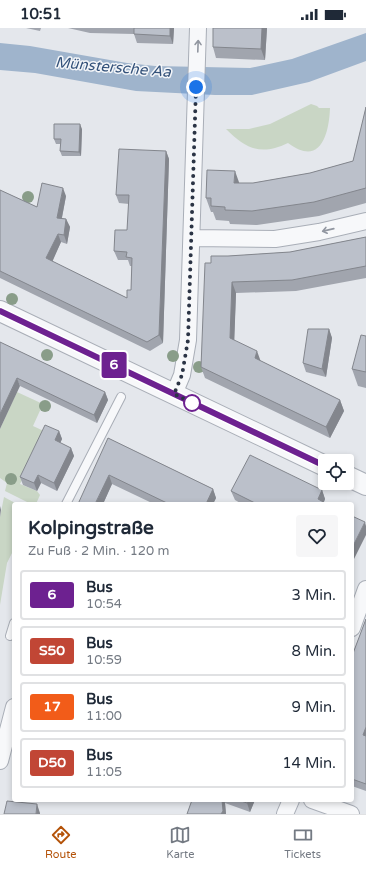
<!DOCTYPE html>
<html lang="de">
<meta charset="utf-8">
<style>
body{margin:0;font-family:"Varela Round",sans-serif;background:#f6f6f7;color:#1f2937;height:100vh;display:flex;flex-direction:column;font-size:15px;white-space:nowrap}
*{box-sizing:border-box;margin:0}
p{font-size:13px;color:#747a83}
.icon{flex:none;width:22px;height:22px;fill:none;stroke:currentColor;stroke-width:2;stroke-linecap:round;stroke-linejoin:round}
.map{position:relative;flex:1;overflow:hidden}
.details{position:absolute;left:12px;top:474px;width:342px;height:300px;display:flex;flex-direction:column;background:#fff;border-radius:4px;box-shadow:0 2px 6px #0003}
.details>*{flex:none}
.badge{padding:0 8px;border-radius:3px;font-size:14px;line-height:26px}
.fabs{position:absolute;left:318px;top:426px;display:grid;gap:8px}
.fabs a{display:grid;place-items:center;width:36px;height:36px;border-radius:4px;background:#fff;box-shadow:0 2px 6px #0003;font-size:20px}
.you{position:absolute;width:20px;height:20px;margin:-10px;border:3px solid #fff;border-radius:50%;background:#1a73e8;box-shadow:0 0 0 6px #1a73e833}
.map>.badge{position:absolute;translate:-50% -50%;box-shadow:0 0 0 2px #fff}
.round{display:grid;place-items:center;flex:none;width:42px;height:42px;border-radius:4px;background:#f6f6f7}
.headline{display:flex;align-items:center;justify-content:space-between;height:68px;padding:0 16px}
h1{font-size:19px;font-weight:700;line-height:30px}
ul{padding:0;list-style:none}
li{display:flex;align-items:center;gap:12px;height:50px;margin:0 8px 6px;padding:0 8px;border:2px solid #e0e1e3;border-radius:4px}
li div{flex:1}
li b{display:block;font-size:15px}
li em{font-style:normal}
li .badge{min-width:44px;font-weight:700;text-align:center}
.status{display:flex;justify-content:space-between;align-items:center;height:28px;padding:0 20px;background:#fff;direction:ltr}
.status svg{height:11px;fill:currentColor}
.tabs{display:flex;justify-content:space-around;align-items:center;height:56px;border-top:1px solid #e0e1e3;background:#fff;font-size:11px;color:#747a83}
.tabs a{display:grid;justify-items:center;gap:2px}
.tabs .active{color:#b45309}
.map>svg:first-child{display:block}
</style>
<div class="status"><b>10:51</b><svg viewBox="0 0 49 12"><path d="M0 12V9h3v3zM5 12V6h3v6zM10 12V3h3v9zM15 12V0h3v12zM26 1h20v11H26zM47 4h2v5h-2z"/></svg></div>
<div class="map">
<svg width="366" height="786" viewBox="0 0 366 786">
<rect width="100%" height="100%" fill="#e4e7ec"/>
<path fill="#c9d6c5" d="M311,76L317,78L319,80H330C329,107 320,139 288,115C261,128 246,121 226,101H249L270,96Z
M17,364L43,376L33,398L46,404L20,456L37,463L40,467L36,476H31L5,463L7,455L0,450V401Z
M4,469L17,476H14V521L7,535L0,577V489Z"/>
<path fill="#9fb4cc" d="M366,5V33L309,54L252,67H215L136,63L35,45L0,42V15L30,18L127,35L155,38L250,40L292,31Z"/>
<g fill="none" stroke-linecap="round" stroke-linejoin="round">
<defs>
<path id="service" d="M66,476L121,369
M10,608L14,595"/>
<path id="minor" d="M192,210L275,211L319,204L366,193
M174,366L182,347L188,312L198,0
M352,600L366,561
M0,733L14,679
M312,772L351,786
M285,786L291,772"/>
<path id="tertiary" d="M0,283L325,438
M347,448L366,457"/>
</defs>
<use href="#service" stroke="#a9aeb7" stroke-width="10"/>
<use href="#minor" stroke="#a9aeb7" stroke-width="18"/>
<use href="#tertiary" stroke="#a9aeb7" stroke-width="22"/>
<use href="#service" stroke="#f7f8fa" stroke-width="8"/>
<use href="#minor" stroke="#f7f8fa" stroke-width="16"/>
<use href="#tertiary" stroke="#f7f8fa" stroke-width="20"/>
</g>
<g fill="#899d89">
<circle cx="28" cy="169" r="6"/>
<circle cx="12" cy="271" r="6"/>
<circle cx="47" cy="327" r="6"/>
<circle cx="173" cy="328" r="6"/>
<circle cx="199" cy="339" r="6"/>
<circle cx="45" cy="378" r="6"/>
<circle cx="11" cy="451" r="6"/>
</g>
<path fill="#a1a5ae" d="M26,0H41L40,3Z
M68,0H174L173,16L137,15L134,6L90,5Z
M267,0L265,32L216,30L213,19Z
M366,79V175L319,188L257,197L230,196L229,193L216,192L213,184H211L206,170L239,155H253L310,145L353,133Z
M82,101L81,128H62L60,123L61,116H56L54,111Z
M166,123L169,131L163,315L150,323L0,250V162L37,179L66,168L62,190L66,191L70,199L67,216L61,214L52,233L127,270L131,262L132,238H130L128,232H118L114,223L127,202L129,176L119,175L116,167Z
M366,209V250L296,263L236,265L234,312L261,333L340,372L344,383L330,410L205,350L201,339L211,235L228,228L290,224Z
M329,301L332,310L326,349L306,344L303,335Z
M366,308V360L358,358L352,341Z
M0,314L105,364L108,372L97,395L20,358Z
M59,403L62,411L60,415L71,420L74,428L57,463L41,455L37,463L23,457L20,449Z
M108,410L213,461L216,470L213,476H154L112,456L103,476Z
M322,462L325,471L324,474L327,476H242L235,472L231,463Z
M366,591V763L352,758V628Z
M192,772H255L250,784L225,775L226,786H187Z"/>
<path fill="#83868d" d="M170,0H174L173,16L170,8Z
M262,0H267L265,32L261,21Z
M80,96L82,101L81,128L79,124Z
M166,123L169,131L163,315L159,307Z
M235,143L240,157L234,155Z
M63,160L66,168L60,199L57,190Z
M66,191L70,199L67,216L64,207Z
M58,206L61,214L50,239L46,230Z
M232,254L236,265L234,321L230,310Z
M329,301L332,310L326,349L322,341Z
M257,323L261,334L255,330Z
M17,350L20,358L0,401V386Z
M105,364L108,372L97,395L94,387Z
M340,372L344,383L330,410L326,399Z
M59,403L62,411L58,420L55,412Z
M71,420L74,428L57,463L54,455Z
M38,447L41,455L37,463L34,455Z
M109,447L112,456L103,476H95Z
M213,461L216,470L213,476H206Z
M322,462L325,471L323,476L318,471Z
M0,478L1,482L0,489Z
M365,494L366,498V507L352,535V520Z
M366,699V715L363,707Z
M222,772H224L225,775L226,786H221Z
M248,772H255L250,784L247,775Z
M37,776L40,785V786H36Z"/>
<path fill="#bbc0ca" stroke="#83868d" d="M134,0H170V8L134,6Z
M213,0H262L261,21L213,19Z
M366,79V160L314,174L252,183L225,182V179L211,178V170H206L207,142L235,143L234,155H253L310,145L353,133Z
M54,96H80L79,124L60,123L61,111H54Z
M119,121L166,123L159,307L147,314L0,243V162L37,179L42,155L63,160L57,190L66,191L64,207L58,206L46,230L127,270V262H131L132,230L126,229L127,224L114,223L115,202H127L129,167H116Z
M366,209V238L292,252L232,254L230,310L257,323L255,330L340,372L326,399L201,339L205,235H211V228H228L290,224Z
M308,301H329L322,341L303,335Z
M361,307L366,308V344L352,341Z
M0,314L105,364L94,387L17,350L0,386Z
M45,397L59,403L55,412L71,420L54,455L38,447L34,455L20,449Z
M108,410L213,461L206,476H169L109,447L95,476H78Z
M250,427L322,462L318,471L327,476H257L231,463Z
M352,488L365,494L352,520Z
M366,591V699L363,707L366,708V756L352,751V655L353,653H352V628Z
M192,772H222L223,783L221,786H187Z
M238,772H248L247,775Z
M7,773L37,776L36,786H4Z"/>
<defs><path id="oneway-shaft" d="M-6 0H5M1.5-3L5.5 0L1.5 3" fill="none" stroke-width="1.6" stroke-linecap="round" stroke-linejoin="round"/></defs>
<g stroke="#9196a0">
<use href="#oneway-shaft" transform="translate(198 18) rotate(-88)"/>
<use href="#oneway-shaft" transform="translate(328 202) rotate(167)"/>
</g>
<g fill="none" stroke-linecap="round" stroke-linejoin="round">
<defs>
<path id="line" d="M0,283L325,438"/>
</defs>
<use href="#line" stroke="#fff" stroke-width="9"/>
<use href="#line" stroke="#6d2190" stroke-width="6"/>
<path stroke="#2b3445" stroke-width="4" stroke-dasharray="0 7.2" d="M192,375L194,376L174,366L182,347L188,312L196,59"/>
</g>
<circle fill="#fff" stroke="#6d2190" stroke-width="2" cx="192" cy="375" r="8"/>
<g text-anchor="middle" dominant-baseline="central" stroke-width="3" stroke-linejoin="round" paint-order="stroke">
<g font-size="15" font-style="italic" fill="#34527a" stroke="#f4f6f9">
<text transform="translate(113 39) rotate(5)">Münstersche Aa</text>
</g>
</g>
</svg>
<div class="fabs">
<a><svg class="icon" aria-label="locate" viewBox="0 0 24 24"><circle cx="12" cy="12" r="6"/><path d="M12 2v4M12 18v4M2 12h4M18 12h4"/></svg></a>
</div>
<div class="you" style="left:196px;top:59px"></div>
<b class="badge" style="left:114px;top:337px;background:#6d2190;color:#fff">6</b>
<section class="details">
<div class="headline"><div><h1>Kolpingstraße</h1><p>Zu Fuß · 2 Min. · 120 m</p></div><a class="round"><svg class="icon" aria-label="heart" viewBox="0 0 24 24"><path d="M12 20l-8-8c-3-5 5-10 8-4 3-6 11-1 8 4z"/></svg></a></div>
<ul>
<li><span class="badge" style="background:#6d2190;color:#fff">6</span><div><b>Bus</b><p>10:54</p></div><em>3 Min.</em></li>
<li><span class="badge" style="background:#c14635;color:#fff">S50</span><div><b>Bus</b><p>10:59</p></div><em>8 Min.</em></li>
<li><span class="badge" style="background:#f25c19;color:#fff">17</span><div><b>Bus</b><p>11:00</p></div><em>9 Min.</em></li>
<li><span class="badge" style="background:#c14635;color:#fff">D50</span><div><b>Bus</b><p>11:05</p></div><em>14 Min.</em></li>
</ul>
</section>
</div>
<nav class="tabs">
<a class="active"><svg class="icon" aria-label="directions" viewBox="0 0 24 24"><path d="M12 3l9 9-9 9-9-9zM9 14v-3h6M13 9l2 2-2 2"/></svg>Route</a>
<a><svg class="icon" aria-label="map" viewBox="0 0 24 24"><path d="M3 6l6-2 6 2 6-2v14l-6 2-6-2-6 2zM9 4v14M15 6v14"/></svg>Karte</a>
<a><svg class="icon" aria-label="tickets" viewBox="0 0 24 24"><path d="M3 7h18v10H3zM15 7v10"/></svg>Tickets</a>
</nav>
